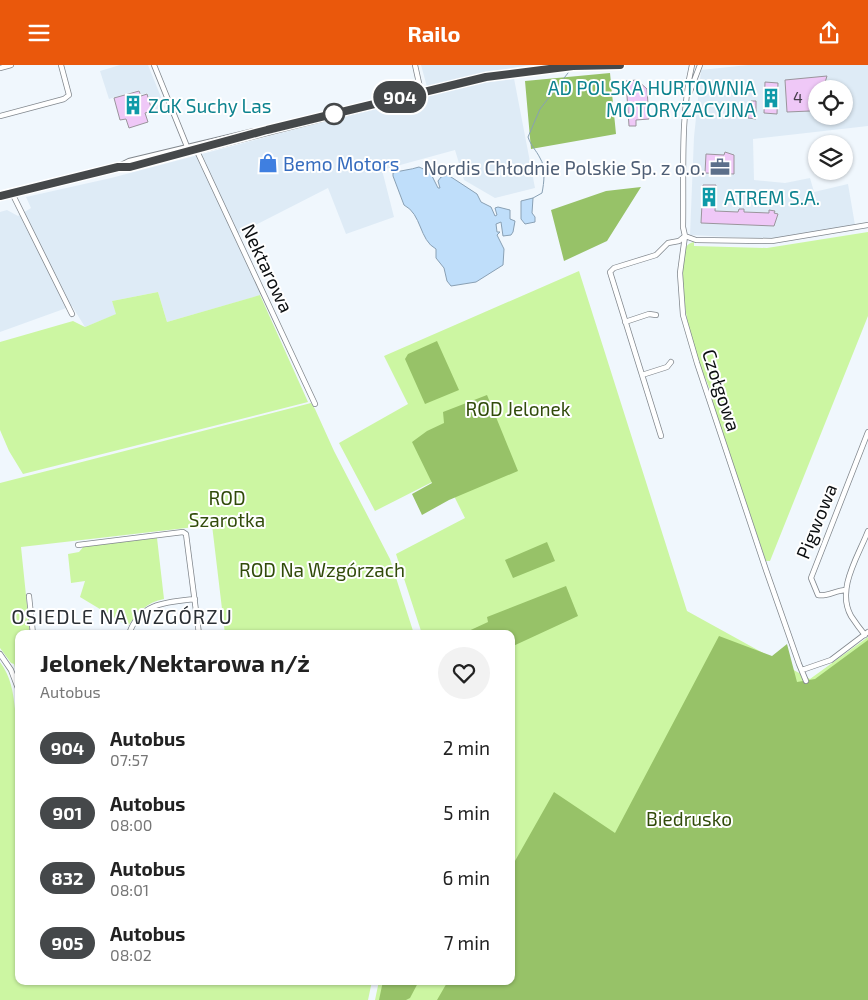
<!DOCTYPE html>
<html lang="pl">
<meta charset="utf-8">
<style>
body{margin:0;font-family:"Exo 2",sans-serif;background:#f2f2f2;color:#222;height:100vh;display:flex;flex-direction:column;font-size:19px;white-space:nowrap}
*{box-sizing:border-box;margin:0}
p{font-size:16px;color:#767676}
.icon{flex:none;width:28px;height:28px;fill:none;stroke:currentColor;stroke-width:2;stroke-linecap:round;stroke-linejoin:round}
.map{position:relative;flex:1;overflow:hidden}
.sheet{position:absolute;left:15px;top:565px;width:500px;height:355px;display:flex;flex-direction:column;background:#fff;border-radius:10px;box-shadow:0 1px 4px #0004}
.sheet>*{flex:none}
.badge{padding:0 10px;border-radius:16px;font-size:18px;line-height:32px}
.controls{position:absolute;left:808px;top:15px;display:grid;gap:10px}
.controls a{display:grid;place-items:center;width:45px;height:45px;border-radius:50%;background:#fff;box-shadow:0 1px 4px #0004;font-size:25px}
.map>.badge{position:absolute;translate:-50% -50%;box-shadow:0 0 0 2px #fff}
.round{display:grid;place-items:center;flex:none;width:52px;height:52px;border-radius:26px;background:#f2f2f2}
.overview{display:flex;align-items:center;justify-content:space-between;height:85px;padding:0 25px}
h1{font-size:24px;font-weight:700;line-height:38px}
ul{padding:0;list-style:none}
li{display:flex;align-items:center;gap:15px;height:65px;padding:0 25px}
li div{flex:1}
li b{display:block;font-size:19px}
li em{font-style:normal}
li .badge{min-width:55px;font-weight:700;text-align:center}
header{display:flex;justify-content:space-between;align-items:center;height:65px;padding:0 25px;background:#ea580c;color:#fff;font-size:22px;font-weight:700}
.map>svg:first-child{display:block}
</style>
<header><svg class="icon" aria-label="menu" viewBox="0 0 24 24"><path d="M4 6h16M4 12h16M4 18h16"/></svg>Railo<svg class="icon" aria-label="share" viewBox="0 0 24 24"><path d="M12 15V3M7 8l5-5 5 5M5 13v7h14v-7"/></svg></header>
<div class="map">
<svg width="868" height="935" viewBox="0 0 868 935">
<rect width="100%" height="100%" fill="#f0f7fd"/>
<path fill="#deebf6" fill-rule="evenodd" d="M120,0H148L165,42L157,47L153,46L147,28L141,30L139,25L109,34L100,6Z
M421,0H530L512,3L535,123L495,133L464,115L455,85L382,105L394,152L346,169L328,123L234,171L261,230L167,257L158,227L112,236L117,249L85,262L72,241L0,267V147L7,145L18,151L31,143L26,132L111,113L429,29Z
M748,0H868V61L753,74L754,115L785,118L810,113L814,127L848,119L855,160L772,174L690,170L694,72L701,5ZM816,24H844V51H816Z"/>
<path fill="#ccf6a2" d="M868,167V251L770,496H766L712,338C712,324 704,312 699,298C687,265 682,233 683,199C684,190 683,179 694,177V181L767,183Z
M579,206L687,546L810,614L868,572V935H375L379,916H511V569H422L396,489L465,453L444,411L375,446L339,378L408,339L384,291Z
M158,227L167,257L260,230L308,337L23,409L9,386L0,365V277L73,256L85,262L116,249L112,236Z
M311,338L315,344L334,386L390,494L414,569H225L212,460L21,482L30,569H19V617L14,599L11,598L0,583V418Z
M157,473L164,534C147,537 138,547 128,561L80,532L85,516L71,518L68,489L79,487L84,481Z
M0,597C11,612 13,626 15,644H19V916H372L368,935H0Z"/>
<path fill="#97c268" d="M610,8L616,69L531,84L525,16Z
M641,122L607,176L564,196L551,145L606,126Z
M437,276L459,325L425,339L405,294L408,289Z
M487,330L518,406L449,435L422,450L412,429L432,418L412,377L427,366L444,358L443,347Z
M547,477L555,496L513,513L505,495Z
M566,521L578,551L511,582V569H462L488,557L487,552Z
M719,571L772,591L787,579L797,617L815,614L868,575V935H437L448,916H511V803L554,727L615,768Z
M383,916H419L410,933L406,935H379Z"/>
<path fill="#bfdefa" stroke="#89a0b4" d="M419,102L430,107L438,123H440L438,116L441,112L448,110L477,129L481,137L491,142L495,151L497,150L495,143L498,142L510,145V154L515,156L513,167L511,170L503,171L501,157L496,159L497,167H500L497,170L504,184L503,200L476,217L451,221L447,216L444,203L436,193V184C419,175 422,149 404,140L393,111V108C402,105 410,105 419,102Z
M533,133L532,148L535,152V157L525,159L521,154V136Z"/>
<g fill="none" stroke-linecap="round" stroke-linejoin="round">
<path stroke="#89a0b4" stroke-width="1" d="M533,133L542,128C544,118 546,102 540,93C536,85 531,81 528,72L540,44L568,8"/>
</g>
<path fill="#efc8f7" stroke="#9a959c" d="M827,11L823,24H816V33H809L810,46L787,47L785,15Z
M637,15L647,24L649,54L636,55V61H629L626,16Z
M765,17L778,18L777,49L764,48Z
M139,26L141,31L147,29L152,46L145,48L148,57L129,63L126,54L120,55L114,33Z
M751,36H756V54L748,53Z
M725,87L734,90V109L705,108L706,89L724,90Z
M703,120H716L715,146L738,147L739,144H744V147L769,148V145L775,146L774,148L778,149L774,161L701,158Z"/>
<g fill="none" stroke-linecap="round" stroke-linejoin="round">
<defs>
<path id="street" d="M154,0L188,84
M415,0L421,27
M692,0C680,52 684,109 683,162L685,171L680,208L683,250L697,298L766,505L799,599L806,616
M0,3L11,0
M689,29L700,0
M0,51L64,34L69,30L61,0
M196,84L315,339
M12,128L72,249
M685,171L696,175L772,176L868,160
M625,257L649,249L656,250
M642,310L667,302L671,297
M661,371L610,207L614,203L656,190L668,178L679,176L685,171
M78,480L183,467L186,469L199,569
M846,525C836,525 827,532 818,530L811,513L868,367
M29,531L33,569
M129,569C139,538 167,537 195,534
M865,570C860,564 855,557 851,551C836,524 858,492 868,466
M0,589L11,605L19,626
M802,605L831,595L868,567"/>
<path id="secondary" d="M577,1L619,0
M121,101L129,97L254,67
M0,131L118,102H130L467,16L505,9L581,0"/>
</defs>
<use href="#street" stroke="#81878d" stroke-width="6"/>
<use href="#secondary" stroke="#81878d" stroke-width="8"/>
<use href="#street" stroke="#fff" stroke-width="4.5"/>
<use href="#secondary" stroke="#fff" stroke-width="6"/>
</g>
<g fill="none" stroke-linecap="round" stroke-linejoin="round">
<defs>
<path id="line" d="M0,131L118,102H130L267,65L486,12L573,1L620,0"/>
</defs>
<use href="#line" stroke="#fff" stroke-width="11"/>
<use href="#line" stroke="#45484a" stroke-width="8"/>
</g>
<defs>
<symbol id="building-bare" viewBox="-9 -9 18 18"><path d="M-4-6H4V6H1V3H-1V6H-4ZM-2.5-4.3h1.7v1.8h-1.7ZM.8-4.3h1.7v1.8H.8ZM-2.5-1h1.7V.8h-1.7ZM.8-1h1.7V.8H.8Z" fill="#0f9aa8" stroke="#fff" stroke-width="2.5" paint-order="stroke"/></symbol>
<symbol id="shop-bare" viewBox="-9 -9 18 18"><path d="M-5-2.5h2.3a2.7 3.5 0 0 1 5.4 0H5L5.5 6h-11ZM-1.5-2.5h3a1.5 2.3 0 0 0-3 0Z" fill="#3f7fe0" stroke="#fff" stroke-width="2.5" paint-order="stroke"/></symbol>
<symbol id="office-bare" viewBox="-9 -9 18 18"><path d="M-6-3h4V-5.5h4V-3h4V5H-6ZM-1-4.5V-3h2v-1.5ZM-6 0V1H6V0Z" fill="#5c6f8a" stroke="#fff" stroke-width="2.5" paint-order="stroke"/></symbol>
</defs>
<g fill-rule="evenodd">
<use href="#building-bare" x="757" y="19" width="28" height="28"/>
<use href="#building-bare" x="119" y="26" width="28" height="28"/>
<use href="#shop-bare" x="254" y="84" width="28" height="28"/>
<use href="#office-bare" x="706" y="88" width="28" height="28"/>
<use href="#building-bare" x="695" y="118" width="28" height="28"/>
</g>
<circle fill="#fff" stroke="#45484a" stroke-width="2.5" cx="334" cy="49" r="10"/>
<g text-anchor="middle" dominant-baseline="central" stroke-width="4" stroke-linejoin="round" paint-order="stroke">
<g font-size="16" fill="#453d4a">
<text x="798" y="31">4</text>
</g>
<g font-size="19" fill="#0d838f" stroke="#fff" text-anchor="start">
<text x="756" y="22" text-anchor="end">AD POLSKA HURTOWNIA<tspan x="756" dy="22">MOTORYZACYJNA</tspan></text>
<text x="148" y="40">ZGK Suchy Las</text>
<text x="724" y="132">ATREM S.A.</text>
</g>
<g font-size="19" fill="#366cbe" stroke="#fff" text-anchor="start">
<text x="283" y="98">Bemo Motors</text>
</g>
<g font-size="19" fill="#4e5e75" stroke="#fff" text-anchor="end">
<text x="705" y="102">Nordis Chłodnie Polskie Sp. z o.o.</text>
</g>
<g font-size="19" fill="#0c0f11" stroke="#fff">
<text transform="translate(268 203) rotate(65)">Nektarowa</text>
<text transform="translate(722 325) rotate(72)">Czołgowa</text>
<text transform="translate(816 456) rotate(-68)">Pigwowa</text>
</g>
<g font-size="19" fill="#314b0a" stroke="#fff">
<text x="518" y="343">ROD Jelonek</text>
<text x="227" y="432">ROD<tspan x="227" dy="22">Szarotka</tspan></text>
<text x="322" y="504">ROD Na Wzgórzach</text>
<text x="689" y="753">Biedrusko</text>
</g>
<g font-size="20" letter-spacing="1" fill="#2a2f34" stroke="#fff">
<text x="122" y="551">OSIEDLE NA WZGÓRZU</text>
</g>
</g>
</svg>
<div class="controls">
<a><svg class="icon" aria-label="locate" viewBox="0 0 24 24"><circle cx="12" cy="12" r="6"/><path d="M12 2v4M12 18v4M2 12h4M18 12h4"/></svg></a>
<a><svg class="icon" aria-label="layers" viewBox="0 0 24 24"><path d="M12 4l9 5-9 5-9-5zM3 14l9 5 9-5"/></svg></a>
</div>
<b class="badge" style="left:400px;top:32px;background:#45484a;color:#fff">904</b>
<section class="sheet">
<div class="overview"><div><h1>Jelonek/Nektarowa n/ż</h1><p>Autobus</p></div><a class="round"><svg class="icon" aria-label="heart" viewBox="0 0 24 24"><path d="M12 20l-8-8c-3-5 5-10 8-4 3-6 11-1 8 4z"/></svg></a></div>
<ul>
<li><span class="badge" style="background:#45484a;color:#fff">904</span><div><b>Autobus</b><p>07:57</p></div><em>2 min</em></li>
<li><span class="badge" style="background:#45484a;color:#fff">901</span><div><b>Autobus</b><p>08:00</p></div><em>5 min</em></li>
<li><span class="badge" style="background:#45484a;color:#fff">832</span><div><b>Autobus</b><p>08:01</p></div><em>6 min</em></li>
<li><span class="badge" style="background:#45484a;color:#fff">905</span><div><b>Autobus</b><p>08:02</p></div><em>7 min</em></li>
</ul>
</section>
</div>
